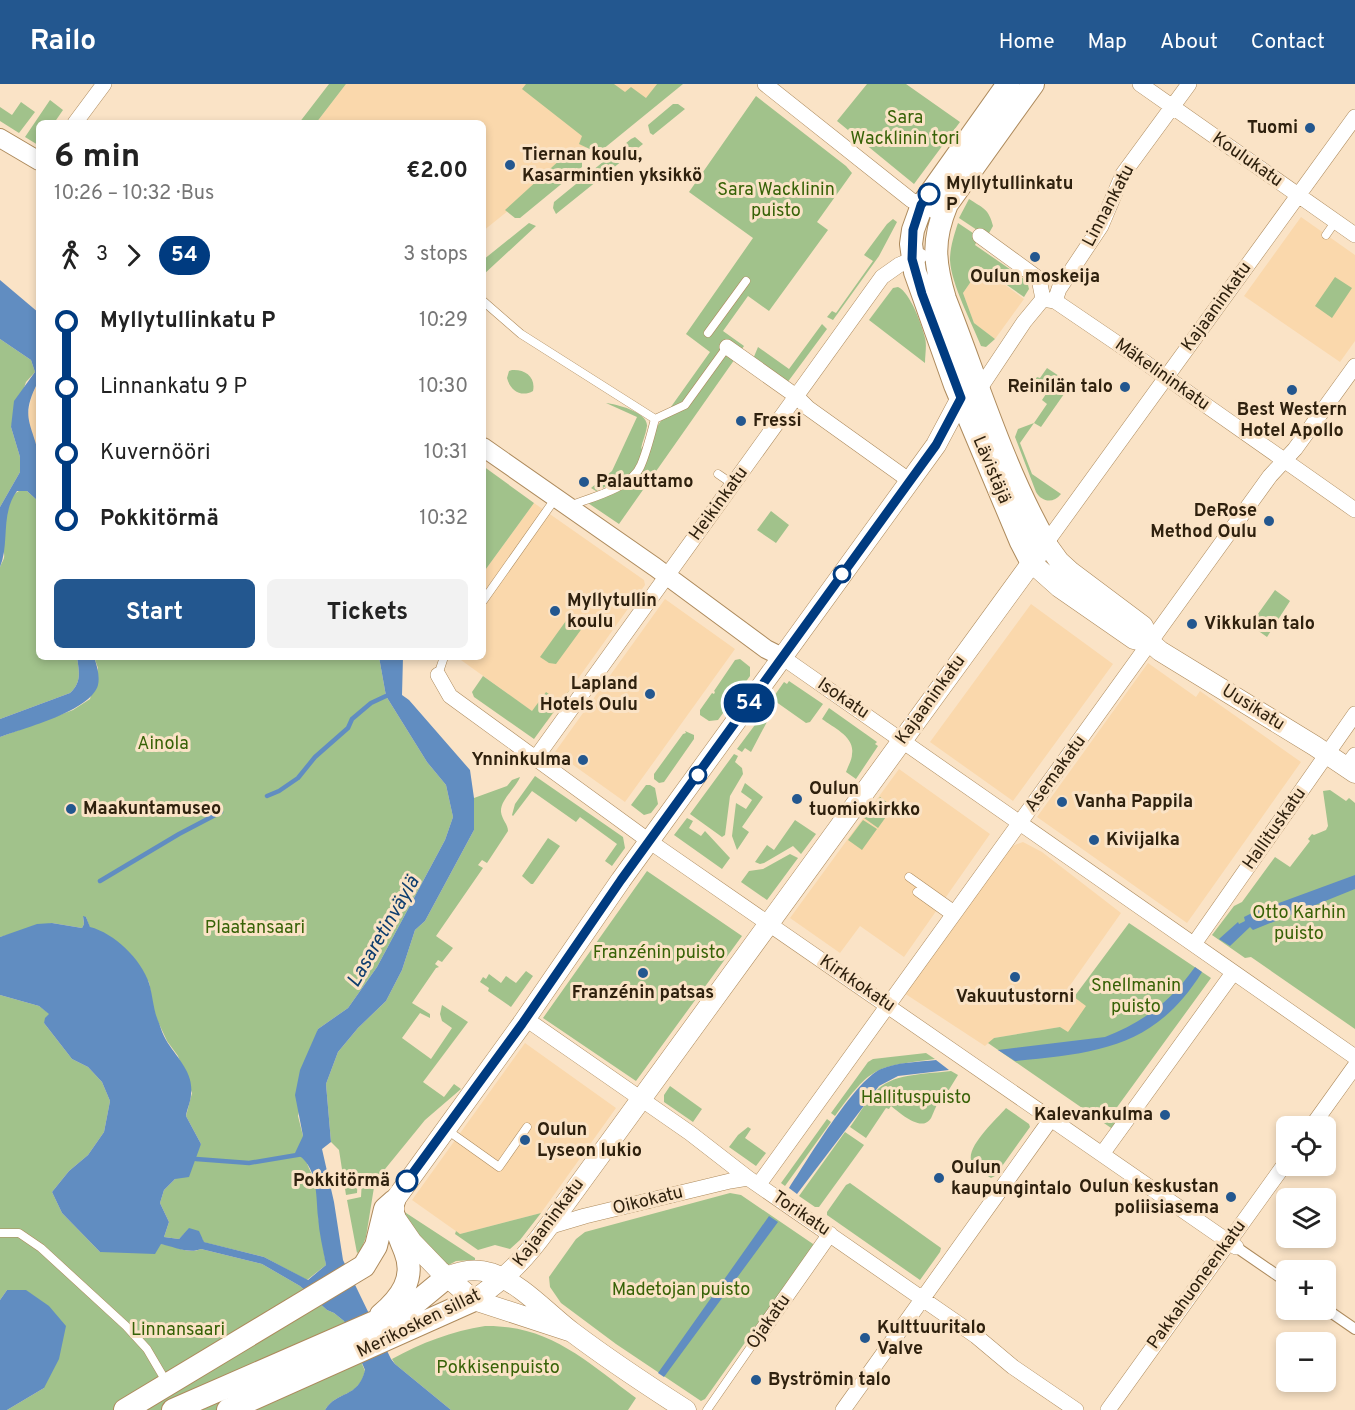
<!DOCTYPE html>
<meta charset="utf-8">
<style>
body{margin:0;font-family:Overpass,sans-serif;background:#f2f2f2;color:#222;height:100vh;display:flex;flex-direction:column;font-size:22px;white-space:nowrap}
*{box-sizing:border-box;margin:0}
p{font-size:20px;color:#767676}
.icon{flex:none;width:33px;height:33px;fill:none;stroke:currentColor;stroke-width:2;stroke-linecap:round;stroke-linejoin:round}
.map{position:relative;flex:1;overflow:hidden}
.panel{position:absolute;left:36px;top:36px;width:450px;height:540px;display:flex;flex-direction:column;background:#fff;border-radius:9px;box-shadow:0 3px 9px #0003}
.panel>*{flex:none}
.badge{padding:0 12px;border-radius:20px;font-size:21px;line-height:39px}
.fabs{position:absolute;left:1276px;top:1032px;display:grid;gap:12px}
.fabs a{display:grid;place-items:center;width:60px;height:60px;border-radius:9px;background:#fff;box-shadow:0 3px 9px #0003;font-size:30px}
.map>.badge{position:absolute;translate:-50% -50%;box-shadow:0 0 0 3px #fff}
.legs{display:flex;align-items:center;gap:9px;height:66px;padding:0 18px;font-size:20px}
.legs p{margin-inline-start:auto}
.headline{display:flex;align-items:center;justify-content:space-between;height:102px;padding:0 18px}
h1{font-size:33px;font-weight:700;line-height:45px}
.button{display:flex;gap:12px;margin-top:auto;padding:12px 18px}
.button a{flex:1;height:69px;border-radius:9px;background:#23578f;color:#fff;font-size:24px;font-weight:700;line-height:69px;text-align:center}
.button a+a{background:#f2f2f2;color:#222}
ul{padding:0 18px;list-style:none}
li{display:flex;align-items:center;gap:21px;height:66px;font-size:22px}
li i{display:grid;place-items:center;width:9px;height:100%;margin:0 8px;background:currentColor}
li i::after{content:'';width:15px;height:15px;margin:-8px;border:4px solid;border-radius:50%;background:#fff}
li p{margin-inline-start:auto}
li:first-child i{background:linear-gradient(#0000 50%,currentColor 0)}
li:last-child i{background:linear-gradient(currentColor 50%,#0000 0)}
header{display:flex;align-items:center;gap:36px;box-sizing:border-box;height:84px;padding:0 30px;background:#23578f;color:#fff}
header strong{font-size:28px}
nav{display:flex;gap:33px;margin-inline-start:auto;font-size:21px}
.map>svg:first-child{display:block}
</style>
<header>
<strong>Railo</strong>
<nav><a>Home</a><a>Map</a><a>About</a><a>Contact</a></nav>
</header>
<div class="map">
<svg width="1355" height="1326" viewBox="0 0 1355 1326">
<rect width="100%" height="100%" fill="#fae3c6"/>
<path fill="#fad8ac" d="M346,0H657L646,15L483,147V39H316Z
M1301,133L1355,171V257L1340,278L1244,212Z
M981,183L1024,215L995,255L974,239L963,209Z
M38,290L39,291V372L28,338V330L32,311L38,298L36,297Z
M534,419L644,496L645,501L547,638L461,576L460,573H483V489Z
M665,515L735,565L625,718L555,668Z
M1031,520L1113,580L1013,717L930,658Z
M1148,579L1196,613L1200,607L1301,678L1187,839L1037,733Z
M899,685L990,750L904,873L860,842L840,869L790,834Z
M1023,758L1042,768L1121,829L1066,907L1087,922L1068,949L1060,943L994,954L985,962L904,909L1012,762Z
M525,959L616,1024L541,1129L460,1150L412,1116Z"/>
<path fill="#a1c28b" d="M329,0H346L316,39H299Z
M526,0H614L625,8L631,3L646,14L657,0H683L602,66L596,68L579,60L582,52L522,5Z
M867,0H906L960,38L914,100L837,37Z
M756,12L846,82L852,89L817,138L828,146L769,227L748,212L723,247L744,262L619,440L585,417L611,407L618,397L596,407L591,404L612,387L637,333L606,319C616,320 648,328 647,342C646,350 642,358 641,365L710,268L686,250L753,154L689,108Z
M50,16L63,26L54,39H39L38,61L25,53Z
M21,18L35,28L19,49L0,37V23L12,31Z
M673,20H678L685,25L653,51L650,49L648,41Z
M635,53L643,60L556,130L553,124L554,118L631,55Z
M569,71L582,77V83L520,134H515L505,126L562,74Z
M969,115C983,124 989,125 993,142L988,151L983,150L959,134Z
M893,135L897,138L879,172L833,236L827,233L832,227L836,229L873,177L864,171L887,140Z
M529,139L536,142L483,191V176Z
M958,139L979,153L975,161L1027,197L1029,205L1024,213L981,183L963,209L974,239L995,255L986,263L981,262C972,239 951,200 950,176C950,164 954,151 958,139Z
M1335,193L1352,204L1332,234L1315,222Z
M898,203C910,208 922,241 925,254C927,261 925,271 925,279L869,236L893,204Z
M822,240L827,245L787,299L753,275L758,263L789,285Z
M0,255L31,276L35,288L26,298L11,343L20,373V388L0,423Z
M1047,284L1071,300L1041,343L1034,339L1020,359L1032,390L1061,410C1053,420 1042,418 1036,408L1015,353L1018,345L1034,339L1047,320L1042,316L1046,310L1032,300L1037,293L1040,294Z
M512,286C525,285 536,293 533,307C521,314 510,306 507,294L509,287Z
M483,382L534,419L483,489Z
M22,406L27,407L39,418V573H77C79,588 82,598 70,609L0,635V483C1,480 3,477 4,474C5,468 2,461 2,454C3,440 5,410 22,406Z
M771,427L789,441L776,459L757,446Z
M1275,506L1290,517L1267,553L1250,541Z
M568,534L583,543L556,580L549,579L540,573Z
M94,573H379L386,612L427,678L446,701L453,733L445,756L377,883L348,924L318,945L298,1032L303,1052L305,1075L316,1100L319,1122L318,1131L326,1181L307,1196L264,1173L203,1158V1155L184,1150L179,1155L164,1153L169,1138L160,1119L164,1106L175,1095L201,1060L186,1032L192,1009L178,972L167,957L154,929L149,898L90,844L86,833H83L84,840L82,844L52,839L0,853V653L73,626L90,615L98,584Z
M740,575L750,583V592L718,636L709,637L700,631V626L712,609L714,610L715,608L714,607L735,576Z
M483,592L532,627L546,608L560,618L571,604L534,655L474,613L472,608Z
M789,597L823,620L810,638L806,639L772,615L784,598L787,600Z
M829,624L877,658L875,660L878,662L856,695L846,688C848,682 852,676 852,670C855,653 834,644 822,635Z
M766,626L769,628L770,632L751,668L745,664L742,668L737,665Z
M685,647L694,651V655L664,698L659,699L654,695V690L683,650L686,649Z
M734,670L738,672L735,678L742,684L743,690L730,712L725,751L722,753L690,730Z
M535,692L623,753L625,764L612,782L605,777L617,760L580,733L576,738L532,707L513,732L512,731L515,720Z
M520,693C516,704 500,716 501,728C502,736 508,740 508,747L487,779L482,776L478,781L483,784L436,852L453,864L442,878L438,876L435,880L439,883L436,884L412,919L430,930V934L420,929L402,954L431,975L452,944L442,937L440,930L442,921L468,938L423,998L444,1013L454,1000L461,1005L425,1036L381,1090L378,1092L358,1091L357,1109L346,1111L339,1066L331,1058L326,1000L338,968L358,944L386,917L402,886L415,846L425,837L474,746V714L507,702L512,696Z
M745,699L763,713L742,743L749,748L737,766L732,752L736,719L746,725L752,716L741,708Z
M646,701H650L655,704L658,720L651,729L644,731L631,721Z
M1330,706L1346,717L1349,714L1355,719V945L1251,873L1245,874L1212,851L1234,822L1242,818L1275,773L1290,783L1310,757L1308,755L1312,750L1314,751L1326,746L1328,742L1323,707Z
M880,713L893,723L878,744L864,734Z
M687,734L693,737L689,744L701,752L705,747L730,774L722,785L674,751Z
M795,736L816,750L801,770L793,762L764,779L760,780L755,778L767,761L774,766Z
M863,736L877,745L862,766L848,756Z
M548,754L560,762L533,800H531L522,792Z
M790,770L798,774L767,816L741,798L749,787L763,785Z
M647,787L742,852L636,997L543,934Z
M1129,839L1211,894L1115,1026L1123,1033L1114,1046L988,959L994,954L1060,943L1068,948L1086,922L1074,913Z
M526,887L533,892L511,923L488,907L489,904L480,898L483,893L486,895L489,890L501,899L506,892L516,899Z
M0,911L39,922L50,930L44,939L72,975L88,983L102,998L110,1017L104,1048L88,1071L69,1087L52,1108L62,1129L100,1168C117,1165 145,1158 161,1160C176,1161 187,1171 201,1165L262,1180L300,1202L327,1226L334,1229L344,1237L365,1287C358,1315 337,1306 325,1326H7L44,1304L7,1206L0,1216Z
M926,969L935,975C874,983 872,982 835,1032L831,1029L868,978L873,975Z
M951,987L958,991L942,1017L940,1016C936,1021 934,1028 932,1032C924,1051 900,1029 891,1022L889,1025L886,1024L866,1054L850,1043C859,1031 867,1015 878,1005C895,989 928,990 951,987Z
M670,1002L702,1025L693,1038L664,1018V1011Z
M1006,1024L1029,1040L1030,1043L995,1092L991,1094C985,1090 976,1086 972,1079C964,1064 996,1036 1006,1024Z
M827,1035L831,1038L785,1102L781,1099Z
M748,1043L751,1045L745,1054L766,1069L756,1082L729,1063L738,1051Z
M845,1048L864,1061L819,1123H815L799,1112Z
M362,1096L375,1097L366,1153L361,1166L357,1169L347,1116L361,1113Z
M850,1099L941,1164L940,1168L920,1196L827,1131V1128L846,1101Z
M730,1109L741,1111L816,1162L810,1167L705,1315L701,1317L616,1260L561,1219L550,1203L549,1193L576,1155L585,1148Z
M403,1127L475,1174V1176L456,1177L445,1183L409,1142Z
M541,1129L520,1156L510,1165L495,1161L478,1166L455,1150L456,1147L460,1150Z
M485,1242C550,1241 587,1278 636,1314L628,1326H451L395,1280L392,1275C421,1259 452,1247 485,1242Z"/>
<path fill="#618dc1" d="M0,196L39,229V291L36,292V297L38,298C20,333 31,337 39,371C42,385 39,403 39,418L27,407H17C0,430 10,459 0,483V423L20,388V373L11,343L14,317L35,288L31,276L0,255Z
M77,573H94C97,582 100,592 98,601C91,627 24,644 0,653V635L70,609C82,598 79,588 77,573Z
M379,573H403L402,611L409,616L470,686L474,714V746L425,837L415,846L402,886L386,917L358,944L338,968L326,1000L331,1058L322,1065L334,1118L343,1176L391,1275L395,1280L451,1326H325C337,1306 358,1315 365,1286L344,1237L334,1229L327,1226L300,1202L262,1180L201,1165C189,1170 174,1163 161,1160L155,1170L100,1168L62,1129L52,1108L69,1087L88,1071L104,1048L110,1017L102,998L88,983L72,975L44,939L45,934L49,930L39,922L0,911V853L37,840L52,839L82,844L84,840L83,832L86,833L90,843C114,849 141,875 149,899C153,912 153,926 159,939C161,945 163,951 166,956C176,973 194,988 191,1010C191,1017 187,1025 186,1032L201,1060L189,1093L175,1095L164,1106L160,1119L169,1138L164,1153L179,1155L189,1144L199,1147L204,1158L264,1173L308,1196L326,1181C323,1165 319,1149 318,1133C316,1111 318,1081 295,1069L303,1052L295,1011L300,986L318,945L348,924L377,883L445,756L453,733L446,701L427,678L386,612Z
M1355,791V805L1253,846L1250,843L1230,862L1219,855L1238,838L1239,840L1245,837L1244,833L1252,829Z
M1195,883L1202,888C1155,964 1097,969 1015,977L998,966L1105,953C1145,937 1170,918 1195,883Z
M936,976L949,986L898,992L879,1002L797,1110L789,1104C807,1077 854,997 881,985C898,978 918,978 936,976Z
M769,1132L778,1138L664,1293L658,1289Z
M7,1206H26L49,1222L66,1242L59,1275L44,1304L7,1326H0V1216Z"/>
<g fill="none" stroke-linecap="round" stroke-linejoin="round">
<path stroke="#618dc1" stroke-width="4.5" d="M267,712L279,707L298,694L315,673L348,644L352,635L371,619L386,612
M100,797L179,750L221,728
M196,1075L249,1079L303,1070"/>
<defs>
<path id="service" d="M1326,151L1335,138
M483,217L521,250L655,335
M708,249L746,197
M718,390L734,401
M569,422C590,414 632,404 641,381C647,367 651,350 655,335L685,321L727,263
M483,517L555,415
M438,591L444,573
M909,793L957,827
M917,808L952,833
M447,1046L499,1083L527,1043
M0,1149H19L41,1164L126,1242L147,1265L167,1299
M707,1326L759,1251"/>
<path id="pedestrian" d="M1236,1163L1287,1198
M1326,1225L1355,1245"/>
<path id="minor" d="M765,0L911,116L943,131
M1140,0L1355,151
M75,39L104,0
M980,152L1039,195L1043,215
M1043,215L1055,217L1133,270L1355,426
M1055,217L1059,205L1101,142L1123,90L1189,0
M727,263L796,312L808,324L910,397
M980,304L1024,238L1043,215
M1046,459L1355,33
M782,573L1355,973
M438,591L450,612L649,757L1236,1163
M535,675L882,193L899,181L920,172
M1346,683L1355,671
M1194,860L1355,630
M526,935L690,1049L748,1094L976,1252L1013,1283L1076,1326
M1312,1042L1355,982
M1102,1070L1233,889
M759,1100L1270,392L1295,365L1355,282
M548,1143L585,1132L730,1097L748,1094
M759,1251L830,1150
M843,1326L1051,1035
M1108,1326L1287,1077"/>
<path id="tertiary" d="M0,54L39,77
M483,363L655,483L766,565L782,573"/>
<path id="secondary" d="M1032,479L1059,503L1134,555L1151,559
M447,1193C462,1186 475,1184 491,1189C522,1200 547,1229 572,1248C609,1276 647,1301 686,1326
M474,1216C508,1192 524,1176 548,1143L1046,459L1059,477L1071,488L1143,542L1151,559L1160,567L1315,662L1355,689
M572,1248L474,1216L439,1186L412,1158L394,1132V1117L522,940L621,796L936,361L961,314"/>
<path id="primary" d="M1008,0L922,121L913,146L911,160L915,188L955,301L1021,458L1032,479
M1033,0L947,120C932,156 934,178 945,215C976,294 1004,386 1046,459
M381,1231C401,1214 416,1194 405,1167C400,1154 395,1145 394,1132
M125,1326L364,1182L376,1162L385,1125L394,1117
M173,1326L393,1230L418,1217L447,1193
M228,1326L474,1216"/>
</defs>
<use href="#service" stroke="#ad8a5c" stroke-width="9"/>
<use href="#pedestrian" stroke="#ad8a5c" stroke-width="12"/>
<use href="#minor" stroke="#ad8a5c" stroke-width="16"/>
<use href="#tertiary" stroke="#ad8a5c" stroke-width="20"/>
<use href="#secondary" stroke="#ad8a5c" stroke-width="21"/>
<use href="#primary" stroke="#ad8a5c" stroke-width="24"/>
<use href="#service" stroke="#fff" stroke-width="8"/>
<use href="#pedestrian" stroke="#fff" stroke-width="10"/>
<use href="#minor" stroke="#fff" stroke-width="15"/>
<use href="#tertiary" stroke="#fff" stroke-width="18"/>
<use href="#secondary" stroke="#fff" stroke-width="20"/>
<use href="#primary" stroke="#fff" stroke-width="22"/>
</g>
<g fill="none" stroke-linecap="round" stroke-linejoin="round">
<defs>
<path id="line-1" d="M407,1097L522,940L621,796L936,361L961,314L922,210L912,175L913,146L921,121L929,110"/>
</defs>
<use href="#line-1" stroke="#fff" stroke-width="14"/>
<use href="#line-1" stroke="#003b80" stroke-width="9"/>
</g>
<g fill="#23578f" stroke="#fae3c6" stroke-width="2">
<circle cx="1310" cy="44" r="6"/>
<circle cx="510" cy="81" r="6"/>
<circle cx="1035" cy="173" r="6"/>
<circle cx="1125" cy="303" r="6"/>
<circle cx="1292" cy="306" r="6"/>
<circle cx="741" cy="337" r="6"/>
<circle cx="584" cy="398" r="6"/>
<circle cx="1269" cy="437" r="6"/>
<circle cx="555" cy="527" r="6"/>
<circle cx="1192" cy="540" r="6"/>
<circle cx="650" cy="610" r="6"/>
<circle cx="583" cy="676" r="6"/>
<circle cx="797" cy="715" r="6"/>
<circle cx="1062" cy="718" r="6"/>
<circle cx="71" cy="725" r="6"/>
<circle cx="1094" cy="756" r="6"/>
<circle cx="643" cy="889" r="6"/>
<circle cx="1015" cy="893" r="6"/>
<circle cx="1165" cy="1031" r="6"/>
<circle cx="525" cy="1056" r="6"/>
<circle cx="939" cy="1094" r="6"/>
<circle cx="1231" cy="1113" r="6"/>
<circle cx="865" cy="1254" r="6"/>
<circle cx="756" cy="1296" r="6"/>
</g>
<g fill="#fff" stroke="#003b80" stroke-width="3">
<circle cx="929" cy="110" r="10"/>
<circle cx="842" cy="490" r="8"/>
<circle cx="698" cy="691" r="8"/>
<circle cx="407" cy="1097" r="10"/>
</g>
<g text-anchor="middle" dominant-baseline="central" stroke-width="6" stroke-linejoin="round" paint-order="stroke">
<g font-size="18" fill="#376207" stroke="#fae3c6">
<text x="905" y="34">Sara<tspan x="905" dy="21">Wacklinin tori</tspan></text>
<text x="776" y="106">Sara Wacklinin<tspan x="776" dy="21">puisto</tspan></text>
<text x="163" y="660">Ainola</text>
<text x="1299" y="829">Otto Karhin<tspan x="1299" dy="21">puisto</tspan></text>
<text x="255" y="844">Plaatansaari</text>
<text x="659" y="869">Franzénin puisto</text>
<text x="1136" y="902">Snellmanin<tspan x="1136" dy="21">puisto</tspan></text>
<text x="916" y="1014">Hallituspuisto</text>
<text x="681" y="1206">Madetojan puisto</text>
<text x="178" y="1246">Linnansaari</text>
<text x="498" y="1284">Pokkisenpuisto</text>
</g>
<g font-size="18" font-weight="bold" fill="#2f210e" stroke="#fae3c6" text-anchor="start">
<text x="1298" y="44" text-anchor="end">Tuomi</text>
<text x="522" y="71">Tiernan koulu,<tspan x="522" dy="21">Kasarmintien yksikkö</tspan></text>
<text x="1035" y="193" text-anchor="middle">Oulun moskeija</text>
<text x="1113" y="303" text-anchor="end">Reinilän talo</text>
<text x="1292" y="326" text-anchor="middle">Best Western<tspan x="1292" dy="21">Hotel Apollo</tspan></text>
<text x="753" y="337">Fressi</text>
<text x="596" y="398">Palauttamo</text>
<text x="1257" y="427" text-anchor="end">DeRose<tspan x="1257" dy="21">Method Oulu</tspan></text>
<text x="567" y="517">Myllytullin<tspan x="567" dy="21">koulu</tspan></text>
<text x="1204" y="540">Vikkulan talo</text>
<text x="638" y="600" text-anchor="end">Lapland<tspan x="638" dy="21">Hotels Oulu</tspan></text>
<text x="571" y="676" text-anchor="end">Ynninkulma</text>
<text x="809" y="705">Oulun<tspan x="809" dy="21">tuomiokirkko</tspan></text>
<text x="1074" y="718">Vanha Pappila</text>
<text x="83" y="725">Maakuntamuseo</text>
<text x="1106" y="756">Kivijalka</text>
<text x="643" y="909" text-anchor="middle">Franzénin patsas</text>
<text x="1015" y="913" text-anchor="middle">Vakuutustorni</text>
<text x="1153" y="1031" text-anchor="end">Kalevankulma</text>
<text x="537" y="1046">Oulun<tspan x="537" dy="21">Lyseon lukio</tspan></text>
<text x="951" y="1084">Oulun<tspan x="951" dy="21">kaupungintalo</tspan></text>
<text x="1219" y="1103" text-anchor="end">Oulun keskustan<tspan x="1219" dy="21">poliisiasema</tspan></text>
<text x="877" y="1244">Kulttuuritalo<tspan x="877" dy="21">Valve</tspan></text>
<text x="768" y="1296">Byströmin talo</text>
</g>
<g font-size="18" fill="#2f210e" stroke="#fae3c6">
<text transform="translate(1247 76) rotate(35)">Koulukatu</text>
<text transform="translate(1109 122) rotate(-62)">Linnankatu</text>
<text transform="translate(1217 223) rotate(-54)">Kajaaninkatu</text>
<text transform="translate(1162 291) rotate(35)">Mäkelininkatu</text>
<text transform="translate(991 386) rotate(67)">Lävistäjä</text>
<text transform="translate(719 420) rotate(-54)">Heikinkatu</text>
<text transform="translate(843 615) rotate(34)">Isokatu</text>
<text transform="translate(931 616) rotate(-54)">Kajaaninkatu</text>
<text transform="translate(1253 624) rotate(32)">Uusikatu</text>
<text transform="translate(1056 690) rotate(-54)">Asemakatu</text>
<text transform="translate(1275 745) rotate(-55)">Hallituskatu</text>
<text transform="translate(857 900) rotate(34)">Kirkkokatu</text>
<text transform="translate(648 1117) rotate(-14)">Oikokatu</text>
<text transform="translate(801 1130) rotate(34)">Torikatu</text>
<text transform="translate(549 1139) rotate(-53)">Kajaaninkatu</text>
<text transform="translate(1197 1201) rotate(-54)">Pakkahuoneenkatu</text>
<text transform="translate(769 1238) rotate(-55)">Ojakatu</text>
<text transform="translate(419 1240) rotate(-26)">Merikosken sillat</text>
</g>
<g font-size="18" font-weight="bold" fill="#2f210e" stroke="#fae3c6" text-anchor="start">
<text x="946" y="100">Myllytullinkatu<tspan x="946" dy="21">P</tspan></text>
<text x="390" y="1097" text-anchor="end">Pokkitörmä</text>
</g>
<g font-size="20" font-style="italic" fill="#0e3d6e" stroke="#fae3c6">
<text transform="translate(384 848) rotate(-60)">Lasaretinväylä</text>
</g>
</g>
</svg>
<div class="fabs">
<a><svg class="icon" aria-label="locate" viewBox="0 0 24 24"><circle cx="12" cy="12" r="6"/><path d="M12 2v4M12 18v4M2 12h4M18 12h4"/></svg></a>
<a><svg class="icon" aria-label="layers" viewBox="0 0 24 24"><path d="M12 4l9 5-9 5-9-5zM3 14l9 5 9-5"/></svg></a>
<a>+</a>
<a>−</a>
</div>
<b class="badge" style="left:749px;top:619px;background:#003b80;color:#fff">54</b>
<section class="panel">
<div class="headline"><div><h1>6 min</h1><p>10:26 – 10:32 · Bus</p></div><b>€2.00</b></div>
<div class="legs"><svg class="icon" aria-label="walk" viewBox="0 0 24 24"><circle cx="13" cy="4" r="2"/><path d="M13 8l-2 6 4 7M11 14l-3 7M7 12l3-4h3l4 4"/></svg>3<svg class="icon" aria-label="forward" viewBox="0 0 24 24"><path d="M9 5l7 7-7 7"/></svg><b class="badge" style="background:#003b80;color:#fff">54</b><p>3 stops</p></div>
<ul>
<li><i style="color:#003b80"></i><b>Myllytullinkatu P</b><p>10:29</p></li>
<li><i style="color:#003b80"></i><span>Linnankatu 9 P</span><p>10:30</p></li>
<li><i style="color:#003b80"></i><span>Kuvernööri</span><p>10:31</p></li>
<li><i style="color:#003b80"></i><b>Pokkitörmä</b><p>10:32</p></li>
</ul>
<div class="button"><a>Start</a><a>Tickets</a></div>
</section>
</div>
